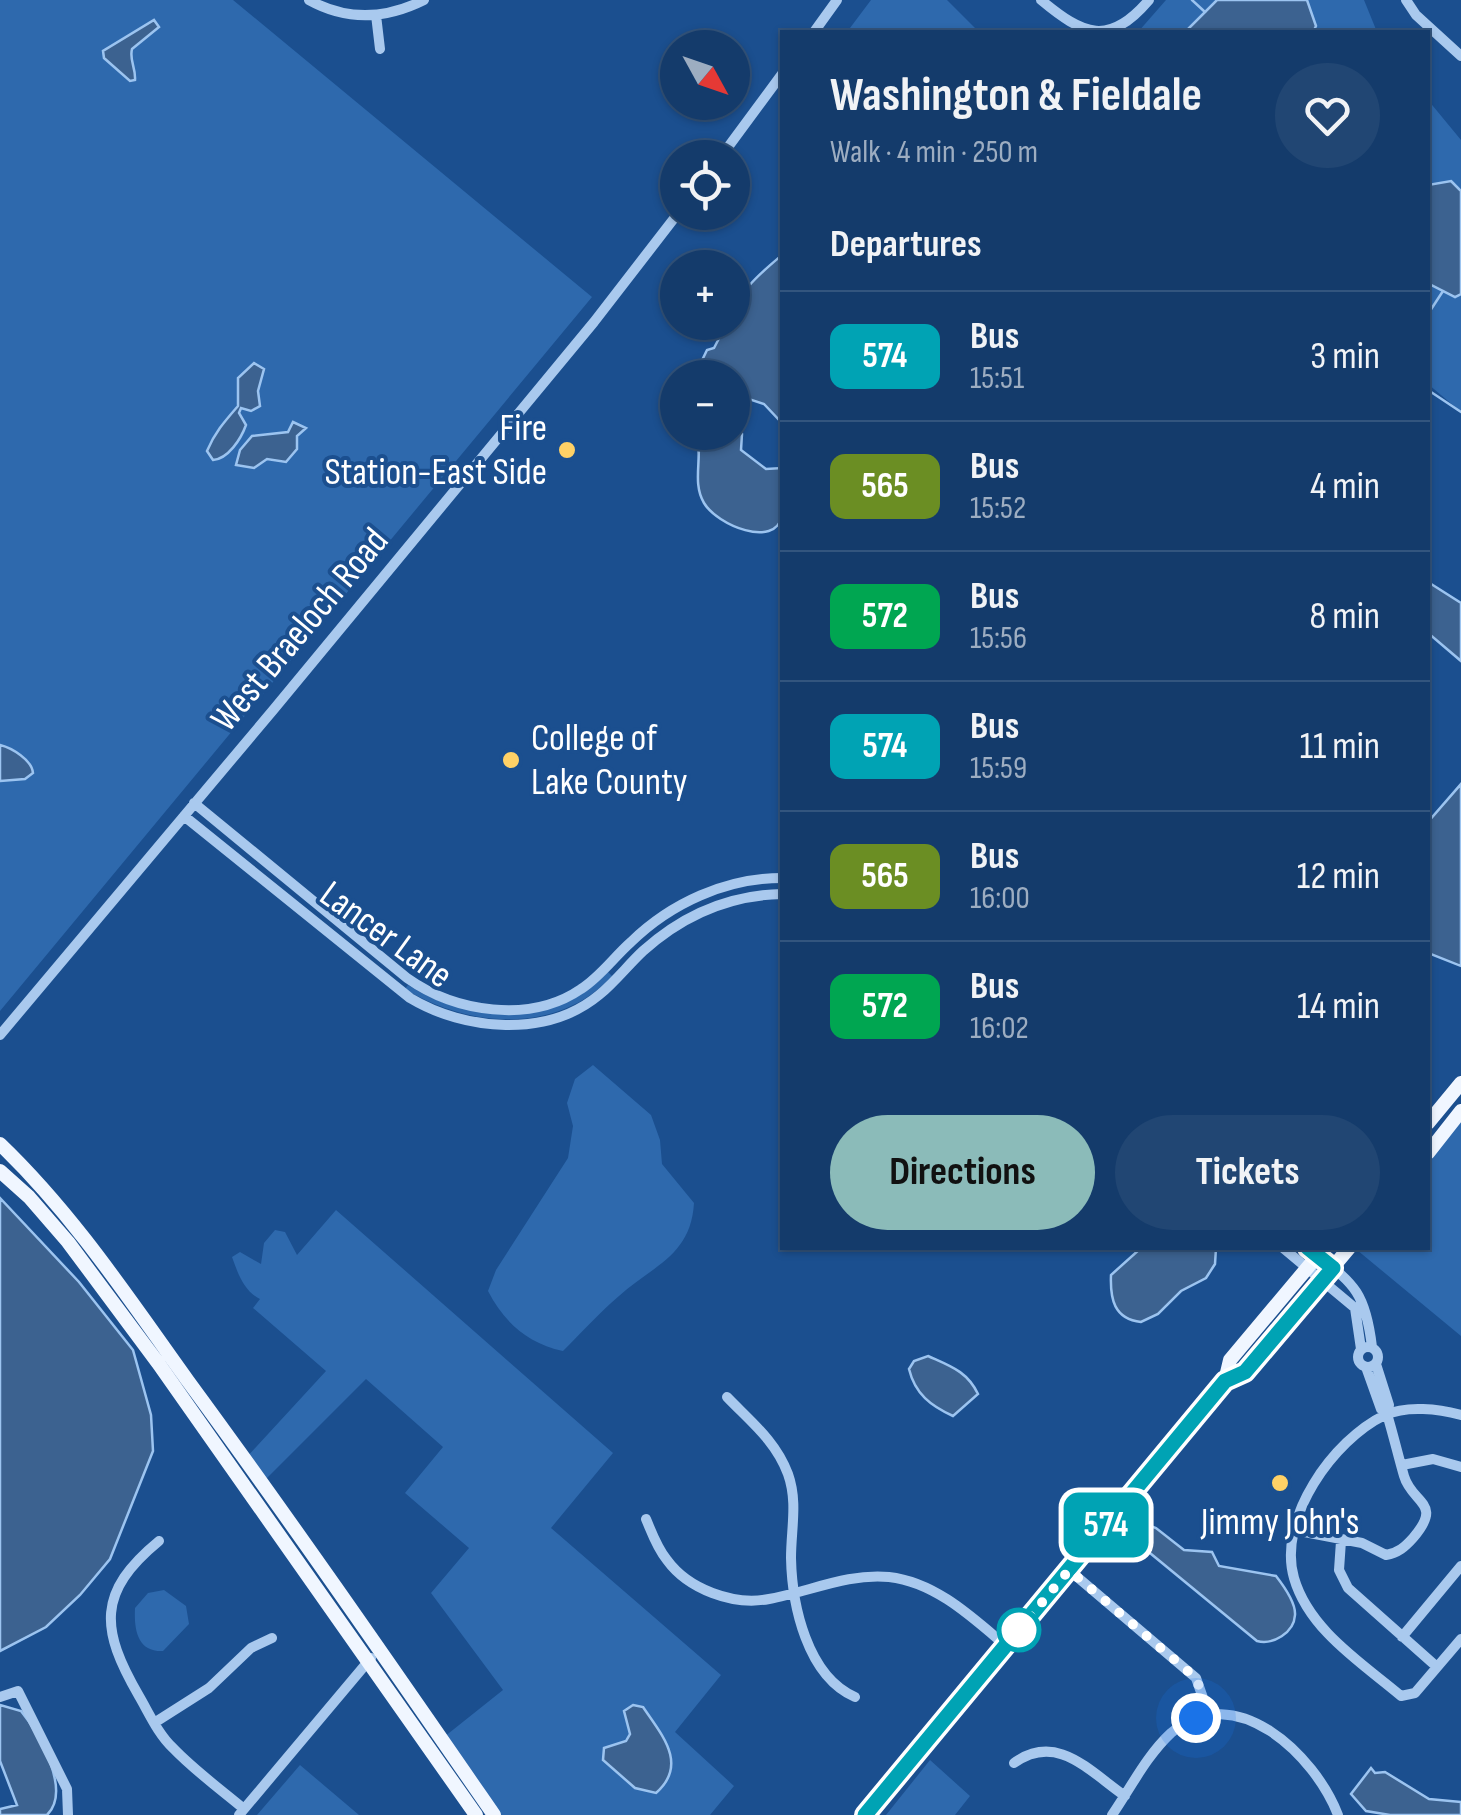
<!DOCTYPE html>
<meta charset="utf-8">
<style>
body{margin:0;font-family:"Sofia Sans Condensed",sans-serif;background:#214673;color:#f1f3f6;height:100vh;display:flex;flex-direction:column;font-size:38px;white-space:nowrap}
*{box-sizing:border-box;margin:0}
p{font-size:32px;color:#9dadc1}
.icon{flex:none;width:55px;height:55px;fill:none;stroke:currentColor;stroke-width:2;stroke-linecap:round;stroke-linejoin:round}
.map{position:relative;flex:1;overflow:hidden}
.sheet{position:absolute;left:780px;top:30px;width:650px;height:1220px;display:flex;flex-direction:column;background:#143b6b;border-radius:0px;box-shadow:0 2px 8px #0004,0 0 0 2px #33557e}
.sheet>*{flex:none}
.badge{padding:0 20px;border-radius:15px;font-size:35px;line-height:65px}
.needle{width:65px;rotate:130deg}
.buttons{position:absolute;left:660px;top:30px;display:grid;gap:20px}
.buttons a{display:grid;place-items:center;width:90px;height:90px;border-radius:50%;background:#143b6b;box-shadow:0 2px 8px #0004,0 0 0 2px #33557e;font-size:50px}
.you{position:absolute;width:50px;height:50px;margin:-25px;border:8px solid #fff;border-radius:50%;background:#1a73e8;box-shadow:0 0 0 15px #1a73e833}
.map>.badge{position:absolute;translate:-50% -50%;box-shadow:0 0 0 5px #fff}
h2{padding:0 50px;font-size:38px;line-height:90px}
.round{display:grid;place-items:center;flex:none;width:105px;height:105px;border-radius:52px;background:#214673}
.overview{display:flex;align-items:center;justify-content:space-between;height:170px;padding:0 50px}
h1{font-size:48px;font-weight:700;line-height:75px}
.button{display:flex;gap:20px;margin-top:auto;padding:20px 50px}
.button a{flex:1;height:115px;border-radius:60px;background:#8bbbb9;color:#111;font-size:40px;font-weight:700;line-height:115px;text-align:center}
.button a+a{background:#214673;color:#f1f3f6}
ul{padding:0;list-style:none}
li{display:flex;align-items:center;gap:30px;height:130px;padding:0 50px;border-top:2px solid #33557e}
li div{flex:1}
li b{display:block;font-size:38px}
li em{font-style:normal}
li .badge{min-width:110px;font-weight:700;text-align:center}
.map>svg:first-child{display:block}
</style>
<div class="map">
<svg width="1461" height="1815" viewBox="0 0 1461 1815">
<rect width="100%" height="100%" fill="#1b4f8f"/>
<path fill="#2e69ad" d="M0,0H233L592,297L0,1011Z
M871,0H947L979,32H847Z
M1166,0H1364L1377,32H1138Z
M1428,100L1461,140V412L1428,384Z
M608,972L612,976C558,1035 469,1028 405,989L408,985C469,1024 556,1025 608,972Z
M593,1065L651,1115L660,1140L662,1164L694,1203C691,1256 652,1266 619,1296C599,1313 581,1333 563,1351C527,1343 504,1322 488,1291L496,1270L568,1158L573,1126L567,1103L575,1079Z
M1461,1117V1336L1357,1250L1428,1248V1161Z
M336,1210L613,1453L551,1528L721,1675L675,1732L734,1786L710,1815H499L444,1737L503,1690L431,1593L469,1548L405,1493L443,1447L366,1379L262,1483L245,1459L326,1371L253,1308L260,1299C244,1291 238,1274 232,1257L240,1252L261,1264L264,1243L275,1230L285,1232L297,1255Z
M164,1590L186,1606L189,1624L163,1651C137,1652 134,1629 135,1608L148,1593Z
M930,1760L970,1796L955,1815H886Z
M300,1765L359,1815H257Z"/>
<path fill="#3c6290" stroke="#9cc4f0" stroke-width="2.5" d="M1217,0H1307L1316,26L1313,32H1185Z
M154,20L159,27L132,49C129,60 136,68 135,80L130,81L104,58L103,51Z
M1451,181L1461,191V294L1455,297L1431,285L1428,290V185Z
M782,255V423L764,404L749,399L740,403L735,411L742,434L741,450L766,469L782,468C783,483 786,502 782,516C775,549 717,525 704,503C691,481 704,456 696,433L732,432V378L694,377L707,350L714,348L727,323L732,322C732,296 763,271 782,255Z
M254,363L264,369L258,391L260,406L251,411L241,408L239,413L246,425C241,439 228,459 213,460L207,451C215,432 225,421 238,406V378Z
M293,422L306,428L297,436V449L286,462L267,459L254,468L236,465L240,450L252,436L288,432Z
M1428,582L1461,603V661L1428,633Z
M0,745C12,748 32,760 33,773L25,779L0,781Z
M1461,784V966L1428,953V822Z
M0,1198L79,1282L133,1350L151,1415L153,1451L110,1559L80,1595L46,1627L0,1651Z
M1141,1248H1216L1215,1264L1206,1278L1181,1291L1158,1314L1141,1322C1114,1319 1110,1299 1111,1275Z
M928,1356C950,1366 967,1371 978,1394L953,1416C931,1406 915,1394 909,1369L914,1361Z
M1148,1525L1156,1528L1184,1550L1212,1552L1219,1566L1276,1576C1283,1585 1296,1602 1295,1615C1294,1633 1273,1645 1257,1641L1139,1544L1137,1534Z
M0,1705L21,1711C39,1733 72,1791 47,1815H0V1809L17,1805L0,1761Z
M633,1705L643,1707C661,1734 689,1764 656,1793L635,1788L603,1760L604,1748L626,1741L630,1734L624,1711Z
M1371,1768L1375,1773L1385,1772L1429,1799L1461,1802V1815H1390L1366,1811L1351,1794Z"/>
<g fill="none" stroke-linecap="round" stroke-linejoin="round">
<path stroke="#9cc4f0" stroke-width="2.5" d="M1192,0L1205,12
M1428,314L1443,291
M1428,390L1461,412"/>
<path stroke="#a9c9ee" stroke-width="10" d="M309,0C347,21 386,19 424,0
M1041,0C1083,35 1109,47 1149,0
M1406,0L1416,15L1461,56
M376,15L380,49
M814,32L837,0
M720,158L782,74
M194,803L407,978C455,1012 530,1024 581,989C600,977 614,957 631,942C671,903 726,878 782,878
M184,816L410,998C465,1031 547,1038 599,995C615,982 628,965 643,951C682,916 729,895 782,894
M0,1035L274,709L594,322L679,212
M1283,1248L1355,1308L1361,1349
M1308,1248C1352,1283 1365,1288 1372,1347
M1358 1357a10 10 0 1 1 20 0a10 10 0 1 1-20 0Z
M1366,1367L1381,1409L1387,1414
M727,1397C750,1421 776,1441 788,1474C798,1502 791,1529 791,1558C792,1605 807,1676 855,1697
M1461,1415C1439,1409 1407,1405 1385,1415C1333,1440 1277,1519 1294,1578C1309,1630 1362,1663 1401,1696L1415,1693L1461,1639
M1402,1465L1433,1459L1461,1467
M646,1519C652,1533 657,1548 667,1560C688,1589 733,1606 769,1599C809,1592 847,1573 889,1577C935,1582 972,1617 1006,1646
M1294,1530L1362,1543L1386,1555C1398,1553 1405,1547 1413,1538C1444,1502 1412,1504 1404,1476C1398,1455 1393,1434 1387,1414L1389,1405L1376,1364
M159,1541C97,1592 100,1629 139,1696C149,1713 158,1734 173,1748C194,1770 220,1789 244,1809
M1341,1541L1339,1570L1348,1588L1437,1667
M1069,1570L1196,1678L1209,1715
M1402,1637L1461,1566
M0,1697L18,1691L67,1789L68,1815
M154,1723L209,1688L251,1648L272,1638
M1014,1763C1057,1732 1089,1771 1125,1796
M239,1815L371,1658
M1112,1815C1130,1789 1147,1755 1171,1733C1235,1678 1315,1755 1338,1815"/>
<path stroke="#f0f6ff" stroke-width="14" d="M1428,1123L1461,1083
M0,1144C74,1215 129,1299 188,1381C293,1524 393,1669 494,1815
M1428,1153L1461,1111
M0,1171L29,1197L68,1242L158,1363L476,1815
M1225,1381L1245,1372L1349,1248
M865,1815L1225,1381L1230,1360L1324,1248"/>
</g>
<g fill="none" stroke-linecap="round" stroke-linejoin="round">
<defs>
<path id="line" d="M865,1815L1225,1381L1245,1372L1333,1268L1308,1248"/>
</defs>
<use href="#line" stroke="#fff" stroke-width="22"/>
<use href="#line" stroke="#00a3b4" stroke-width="15"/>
<path stroke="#fff" stroke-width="10" stroke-dasharray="0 18" d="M1019,1630L1069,1570L1196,1678L1209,1715L1196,1718"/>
</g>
<g fill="#ffd166" stroke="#1b4f8f" stroke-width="4">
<circle cx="567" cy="450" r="10"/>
<circle cx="511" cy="760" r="10"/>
<circle cx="1280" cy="1483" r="10"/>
</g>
<circle fill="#fff" stroke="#00a3b4" stroke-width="5" cx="1019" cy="1630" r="20"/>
<g text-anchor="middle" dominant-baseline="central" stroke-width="8" stroke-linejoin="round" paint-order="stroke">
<g font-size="38" fill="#fff" stroke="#1b4f8f" text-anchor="end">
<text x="547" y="428">Fire<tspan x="547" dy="44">Station-East Side</tspan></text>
<text x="531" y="738" text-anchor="start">College of<tspan x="531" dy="44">Lake County</tspan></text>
<text x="1280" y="1522" text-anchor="middle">Jimmy John's</text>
</g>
<g font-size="38" fill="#fff" stroke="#1b4f8f">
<text transform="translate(300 630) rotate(-50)">West Braeloch Road</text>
<text transform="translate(386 935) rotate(36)">Lancer Lane</text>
</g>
</g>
</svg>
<div class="buttons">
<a><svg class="needle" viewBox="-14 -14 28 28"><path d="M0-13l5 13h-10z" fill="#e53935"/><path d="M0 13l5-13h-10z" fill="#9dadc1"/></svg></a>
<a><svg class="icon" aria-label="locate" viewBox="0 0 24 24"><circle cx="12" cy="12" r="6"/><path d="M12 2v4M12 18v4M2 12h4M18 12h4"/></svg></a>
<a>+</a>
<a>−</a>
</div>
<div class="you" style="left:1196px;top:1718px"></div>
<b class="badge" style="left:1106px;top:1525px;background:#00a3b4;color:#fff">574</b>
<section class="sheet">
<div class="overview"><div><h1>Washington &amp; Fieldale</h1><p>Walk · 4 min · 250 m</p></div><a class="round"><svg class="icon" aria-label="heart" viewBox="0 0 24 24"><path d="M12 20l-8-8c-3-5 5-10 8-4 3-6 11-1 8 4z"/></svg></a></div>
<h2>Departures</h2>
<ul>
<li><span class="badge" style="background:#00a3b4;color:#fff">574</span><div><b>Bus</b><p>15:51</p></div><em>3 min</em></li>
<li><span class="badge" style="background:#6b8e23;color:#fff">565</span><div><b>Bus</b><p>15:52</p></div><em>4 min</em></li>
<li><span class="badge" style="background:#00a651;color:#fff">572</span><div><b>Bus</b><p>15:56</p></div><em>8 min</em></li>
<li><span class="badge" style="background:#00a3b4;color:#fff">574</span><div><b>Bus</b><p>15:59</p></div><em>11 min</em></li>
<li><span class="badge" style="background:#6b8e23;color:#fff">565</span><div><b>Bus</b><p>16:00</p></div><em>12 min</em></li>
<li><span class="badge" style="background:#00a651;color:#fff">572</span><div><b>Bus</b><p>16:02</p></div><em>14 min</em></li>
</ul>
<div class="button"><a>Directions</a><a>Tickets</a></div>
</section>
</div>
